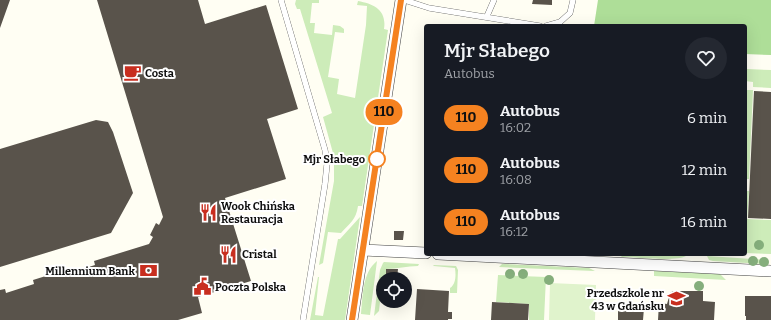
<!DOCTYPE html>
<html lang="pl">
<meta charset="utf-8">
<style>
body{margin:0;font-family:Bitter,serif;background:#242831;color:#f1f3f6;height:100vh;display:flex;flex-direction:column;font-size:15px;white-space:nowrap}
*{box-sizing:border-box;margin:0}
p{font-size:13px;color:#9ea1a6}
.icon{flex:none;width:22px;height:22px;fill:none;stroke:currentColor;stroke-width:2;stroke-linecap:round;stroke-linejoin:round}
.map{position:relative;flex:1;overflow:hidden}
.sheet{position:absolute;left:424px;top:24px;width:323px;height:232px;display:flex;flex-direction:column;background:#171b24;border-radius:4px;box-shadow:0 4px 16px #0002}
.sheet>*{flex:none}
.badge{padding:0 8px;border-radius:13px;font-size:14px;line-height:26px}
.buttons{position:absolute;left:376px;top:272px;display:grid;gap:8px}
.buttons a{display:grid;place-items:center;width:36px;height:36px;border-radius:50%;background:#171b24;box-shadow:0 4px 16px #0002;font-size:20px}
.map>.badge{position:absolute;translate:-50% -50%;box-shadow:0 0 0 2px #fff}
.round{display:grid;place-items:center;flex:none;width:42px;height:42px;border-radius:21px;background:#242831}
.head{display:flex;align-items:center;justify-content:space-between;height:68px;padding:0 20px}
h1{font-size:19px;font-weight:600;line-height:30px}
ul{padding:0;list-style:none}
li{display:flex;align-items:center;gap:12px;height:52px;padding:0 20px}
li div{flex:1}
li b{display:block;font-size:15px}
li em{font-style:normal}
li .badge{min-width:44px;font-weight:700;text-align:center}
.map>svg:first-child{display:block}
</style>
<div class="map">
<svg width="771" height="320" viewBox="0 0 771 320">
<rect width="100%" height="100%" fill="#fffef3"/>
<path fill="#cdecb9" d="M296,0H319V3H312L310,23H315L314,33L332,35L333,25L340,26L344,29V33L335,32L328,77L339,79L337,94L355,98L366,25L367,6L357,5L358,1C374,4 387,10 384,29L388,30L362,206H358C356,220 350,223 341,233L328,232L323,263L319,265L334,181V165L333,153L323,117L332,113L300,9H297L295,4Z
M747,69L771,70V88L753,87V82L745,81V70Z
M745,90H753L749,179H745Z
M745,191H749L747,219L771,220V254L745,253Z
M360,217L345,320H310L318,277H319L315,315L323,316L338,239H340Z
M618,254L686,256C675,262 636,257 622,257Z
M707,256L768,260L764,264L713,261L709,260Z
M377,261L370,315L361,314C363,296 362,273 377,261Z
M384,262L419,264L418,266C407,266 397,269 386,269V279H383L382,281L379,311L374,316L380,270L383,263Z
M502,264L589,268L595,271L499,267Z
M433,265L456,266L458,270L457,293H450V288C456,284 456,275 455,268L434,266Z
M654,271L720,274L726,280L654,276Z
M498,275L546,277L544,320H529V304L496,302Z"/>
<path fill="#aede98" d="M598,0H771V55L745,54V26H594Z"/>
<path fill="#e0f3cc" d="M550,283L596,285L595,320H549Z"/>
<path fill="#59534b" d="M0,0H10L0,28Z
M97,0H198L205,24L266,5L298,109L267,119L286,179L225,198L251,281L198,297L202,313L178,320H0V290L5,289L6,293L34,284L33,280L65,270L67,274L95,265L94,261L149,244L153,237L150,235L156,223L159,225L163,217Z
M533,0H552V5L532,4Z
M754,91L771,92V219L748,218Z
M96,120L108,122L113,132L133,193L111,233L0,267V149Z
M394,231H404L403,240H394Z
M386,269H398L397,279H386Z
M417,289L449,291L448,312H452V319H448V320H415Z
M673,291H703V301L715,302L714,320H658L659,303L667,304L669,297L667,295Z
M745,296H771V320H746V316H745Z
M492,302L529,304L528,320H491Z
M618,306L644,308L643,320H618Z"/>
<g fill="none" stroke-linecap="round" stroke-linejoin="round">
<defs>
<path id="lane" d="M281,0L325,150L327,164L325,184L303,320
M404,0L429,8L540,26
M487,16L494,0
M546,26L560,22L570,13L573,0"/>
<path id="street" d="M363,250L426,253
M438,254L771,271
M352,320L401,0"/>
</defs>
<use href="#lane" stroke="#434343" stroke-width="6"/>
<use href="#street" stroke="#434343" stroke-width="12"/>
<use href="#lane" stroke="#fff" stroke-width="5.5"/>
<use href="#street" stroke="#fff" stroke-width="11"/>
</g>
<g fill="#85ae7c">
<circle cx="759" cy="245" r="5"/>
<circle cx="753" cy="261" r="5"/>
<circle cx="764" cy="262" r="5"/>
<circle cx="510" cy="274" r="5"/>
<circle cx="523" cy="274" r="5"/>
<circle cx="549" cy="280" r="5"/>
<circle cx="699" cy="286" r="5"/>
</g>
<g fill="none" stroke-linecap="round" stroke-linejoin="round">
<defs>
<path id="line" d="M352,320L401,0"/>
</defs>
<use href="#line" stroke="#fff" stroke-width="9"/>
<use href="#line" stroke="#f58220" stroke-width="6"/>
</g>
<defs>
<symbol id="cafe-bare" viewBox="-9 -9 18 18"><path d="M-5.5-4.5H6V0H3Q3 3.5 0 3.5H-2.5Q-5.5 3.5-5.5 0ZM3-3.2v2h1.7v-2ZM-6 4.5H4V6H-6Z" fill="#c82e1f" stroke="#fff" stroke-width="2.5" paint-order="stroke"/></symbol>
<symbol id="restaurant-bare" viewBox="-9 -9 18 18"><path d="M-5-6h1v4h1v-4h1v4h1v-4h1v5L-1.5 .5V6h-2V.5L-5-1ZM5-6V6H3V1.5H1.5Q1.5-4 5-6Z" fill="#c82e1f" stroke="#fff" stroke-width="2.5" paint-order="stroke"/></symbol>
<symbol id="bank-bare" viewBox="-9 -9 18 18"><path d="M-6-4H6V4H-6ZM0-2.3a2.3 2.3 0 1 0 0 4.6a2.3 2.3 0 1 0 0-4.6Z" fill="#c82e1f" stroke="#fff" stroke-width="2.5" paint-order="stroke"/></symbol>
<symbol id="civic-bare" viewBox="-9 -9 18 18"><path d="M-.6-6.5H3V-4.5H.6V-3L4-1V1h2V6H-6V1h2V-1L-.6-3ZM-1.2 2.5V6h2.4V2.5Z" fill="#c82e1f" stroke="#fff" stroke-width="2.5" paint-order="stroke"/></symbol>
<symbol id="school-bare" viewBox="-9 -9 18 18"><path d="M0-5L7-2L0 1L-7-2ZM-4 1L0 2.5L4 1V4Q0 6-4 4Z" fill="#c82e1f" stroke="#fff" stroke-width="2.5" paint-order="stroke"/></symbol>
</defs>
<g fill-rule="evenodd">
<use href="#cafe-bare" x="120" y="60" width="25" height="25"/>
<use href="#restaurant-bare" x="196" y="200" width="25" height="25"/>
<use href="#restaurant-bare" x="216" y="242" width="25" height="25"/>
<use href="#bank-bare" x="136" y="258" width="25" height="25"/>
<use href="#civic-bare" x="190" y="274" width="25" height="25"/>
<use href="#school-bare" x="664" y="286" width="25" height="25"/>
</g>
<circle fill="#fff" stroke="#f58220" stroke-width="2" cx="377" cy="159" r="8"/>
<g text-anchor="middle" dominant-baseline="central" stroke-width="4" stroke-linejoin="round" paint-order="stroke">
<g font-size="11" font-weight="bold" fill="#101010" stroke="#fff" text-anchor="start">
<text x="145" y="73">Costa</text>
<text x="221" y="206">Wook Chińska<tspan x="221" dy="13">Restauracja</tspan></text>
<text x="242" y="254">Cristal</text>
<text x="135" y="271" text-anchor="end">Millennium Bank</text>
<text x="215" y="287">Poczta Polska</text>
<text x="664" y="293" text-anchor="end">Przedszkole nr<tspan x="664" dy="13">43 w Gdańsku</tspan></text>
</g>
<g font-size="11" font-weight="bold" fill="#101010" stroke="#fff" text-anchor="end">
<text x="365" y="159">Mjr Słabego</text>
</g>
</g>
</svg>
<div class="buttons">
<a><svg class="icon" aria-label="locate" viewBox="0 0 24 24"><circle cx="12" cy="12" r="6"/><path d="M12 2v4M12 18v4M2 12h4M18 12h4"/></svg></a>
</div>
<b class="badge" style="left:384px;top:112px;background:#f58220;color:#111">110</b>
<section class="sheet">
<div class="head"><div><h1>Mjr Słabego</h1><p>Autobus</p></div><a class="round"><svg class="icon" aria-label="heart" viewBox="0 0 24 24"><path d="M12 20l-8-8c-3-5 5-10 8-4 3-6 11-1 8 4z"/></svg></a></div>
<ul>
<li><span class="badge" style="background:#f58220;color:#111">110</span><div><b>Autobus</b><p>16:02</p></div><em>6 min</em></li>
<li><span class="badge" style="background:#f58220;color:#111">110</span><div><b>Autobus</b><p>16:08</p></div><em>12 min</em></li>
<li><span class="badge" style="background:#f58220;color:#111">110</span><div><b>Autobus</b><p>16:12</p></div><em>16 min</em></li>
</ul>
</section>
</div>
